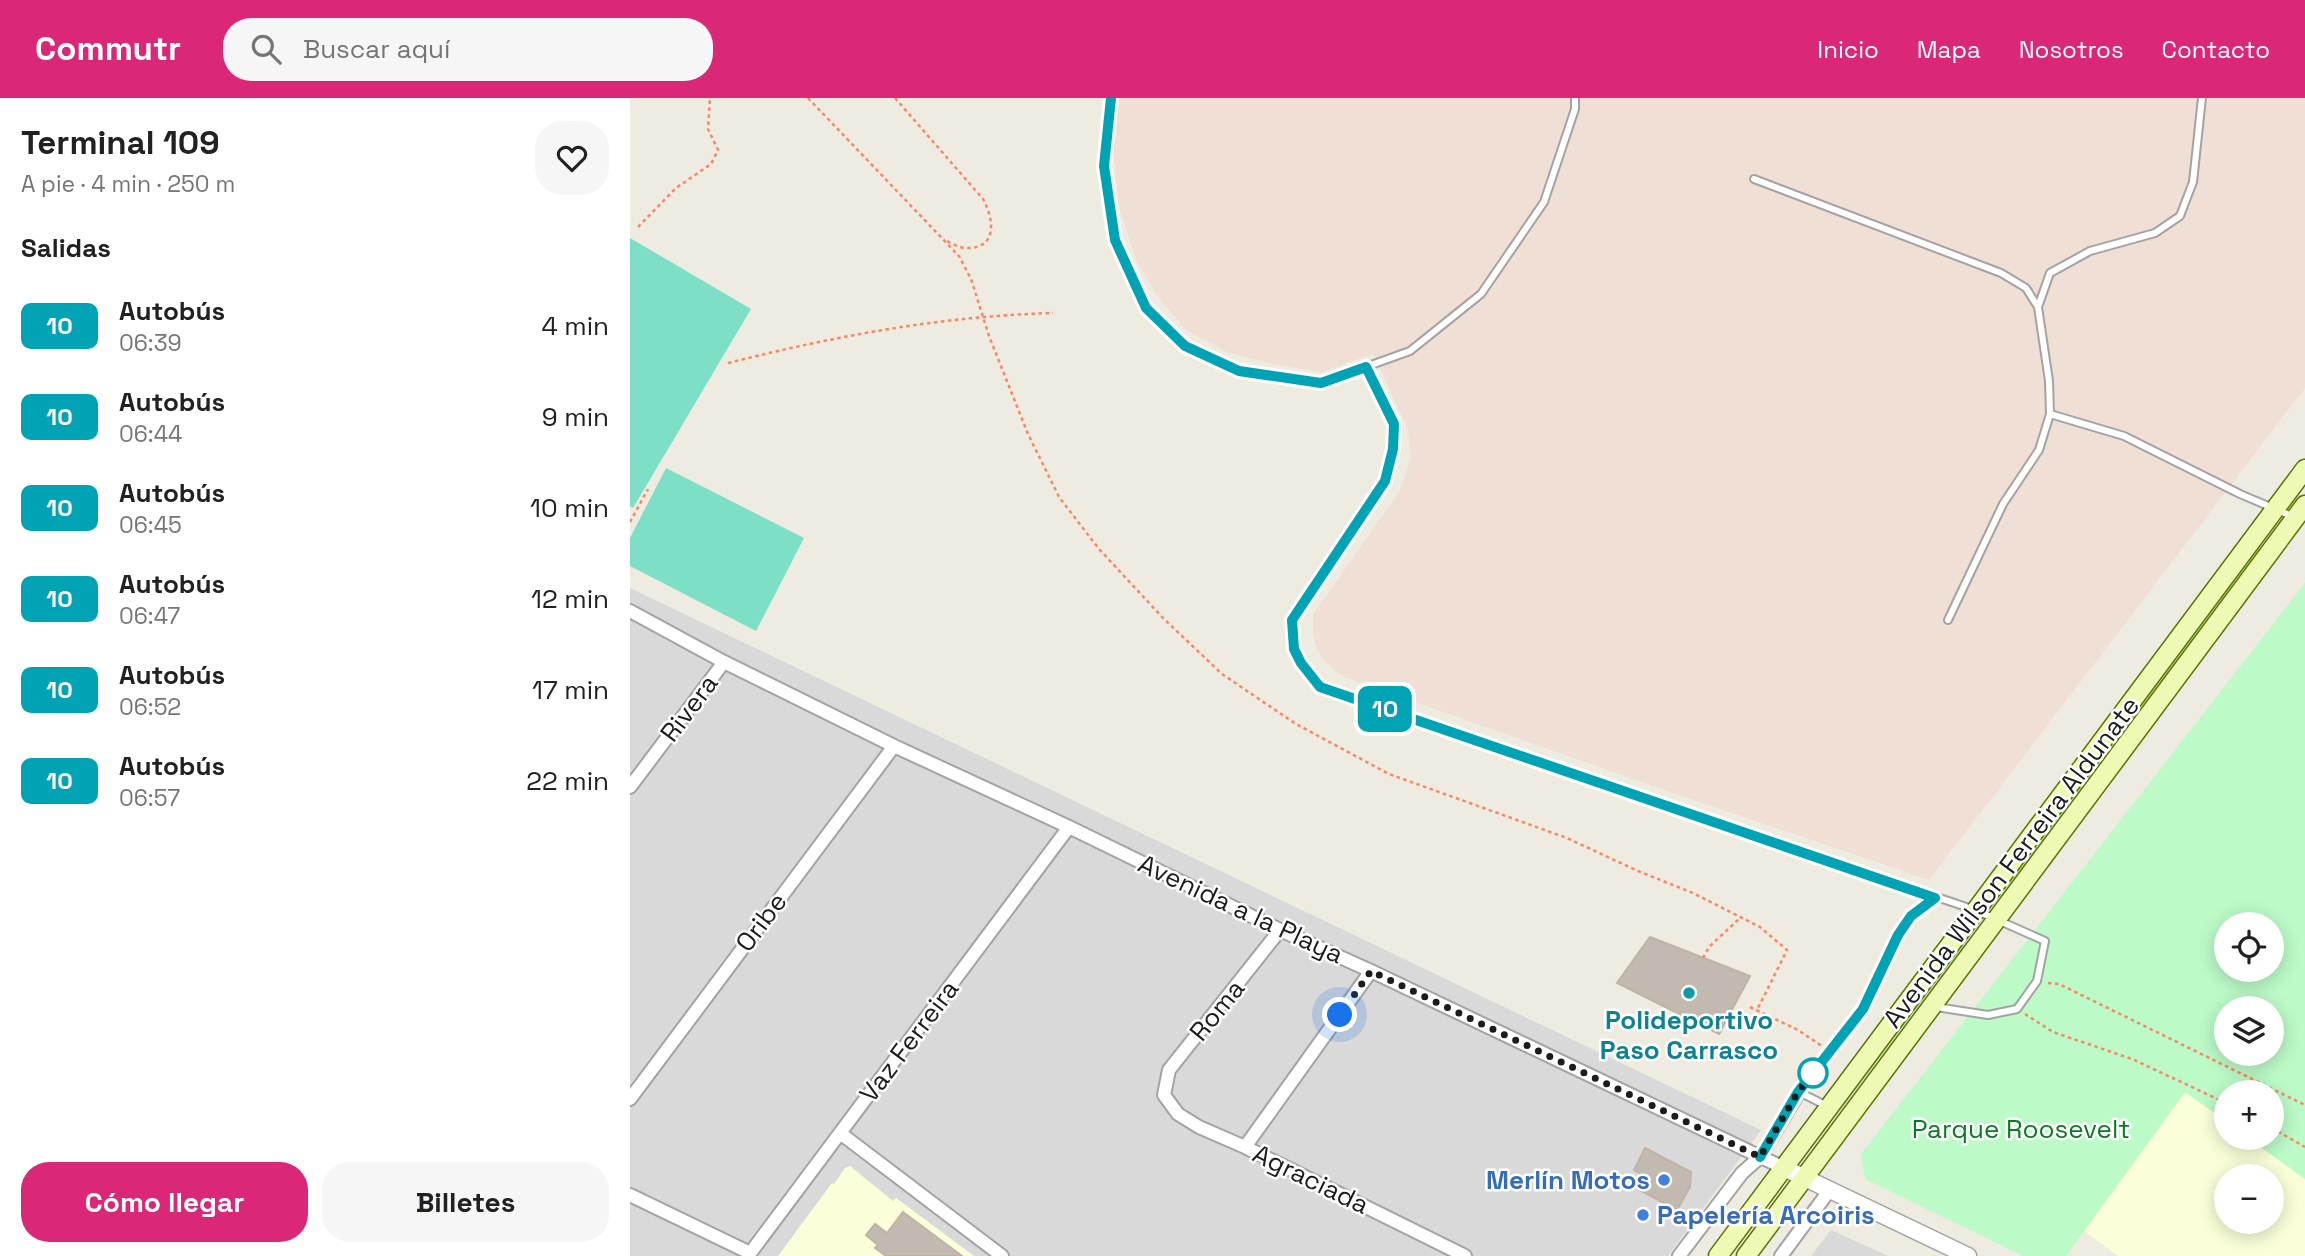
<!DOCTYPE html>
<html lang="es">
<meta charset="utf-8">
<style>
body{margin:0;font-family:"Space Grotesk",sans-serif;background:#f6f6f6;color:#202124;height:100vh;display:flex;flex-direction:column;font-size:26px;white-space:nowrap}
*{box-sizing:border-box;margin:0}
p{font-size:23px;color:#757577}
.icon{flex:none;width:38px;height:38px;fill:none;stroke:currentColor;stroke-width:2;stroke-linecap:round;stroke-linejoin:round}
.map{position:relative;flex:1;overflow:hidden}
.sheet{display:flex;flex-direction:column;background:#fff;width:630px}
.sheet>*{flex:none}
.badge{padding:0 14px;border-radius:10px;font-size:24px;line-height:46px}
.fabs{position:absolute;left:1584px;top:814px;display:grid;gap:14px}
.fabs a{display:grid;place-items:center;width:70px;height:70px;border-radius:50%;background:#fff;box-shadow:0 4px 18px #0003;font-size:35px}
.you{position:absolute;width:35px;height:35px;margin:-18px;border:5px solid #fff;border-radius:50%;background:#1a73e8;box-shadow:0 0 0 10px #1a73e833}
.map>.badge{position:absolute;translate:-50% -50%;box-shadow:0 0 0 4px #fff}
h2{padding:0 21px;font-size:26px;line-height:63px}
.round{display:grid;place-items:center;flex:none;width:74px;height:74px;border-radius:28px;background:#f6f6f6}
.head{display:flex;align-items:center;justify-content:space-between;height:119px;padding:0 21px}
h1{font-size:33px;font-weight:600;line-height:52px}
.primary-button{display:flex;gap:14px;margin-top:auto;padding:14px 21px}
.primary-button a{flex:1;height:80px;border-radius:28px;background:#db2777;color:#fff;font-size:28px;font-weight:600;line-height:80px;text-align:center}
.primary-button a+a{background:#f6f6f6;color:#202124}
ul{padding:0;list-style:none}
li{display:flex;align-items:center;gap:21px;height:91px;padding:0 21px}
li div{flex:1}
li b{display:block;font-size:26px}
li em{font-style:normal}
li .badge{min-width:77px;font-weight:700;text-align:center}
header{display:flex;align-items:center;gap:42px;box-sizing:border-box;height:98px;padding:0 35px;background:#db2777;color:#fff}
header strong{font-size:33px}
nav{display:flex;gap:38px;margin-inline-start:auto;font-size:24px}
.search{width:490px;height:63px;background:#f6f6f6;display:flex;align-items:center;gap:18px;box-sizing:border-box;padding:0 24px;border-radius:28px;color:#757577;font-size:26px}
main{display:flex;flex:1;min-height:0}
.map>svg:first-child{display:block}
</style>
<header>
<strong>Commutr</strong>
<div class="search"><svg class="icon" aria-label="search" viewBox="0 0 24 24"><circle cx="10" cy="10" r="6"/><path d="M15 15l6 6"/></svg>Buscar aquí</div>
<nav><a>Inicio</a><a>Mapa</a><a>Nosotros</a><a>Contacto</a></nav>
</header>
<main>
<section class="sheet">
<div class="head"><div><h1>Terminal 109</h1><p>A pie · 4 min · 250 m</p></div><a class="round"><svg class="icon" aria-label="heart" viewBox="0 0 24 24"><path d="M12 20l-8-8c-3-5 5-10 8-4 3-6 11-1 8 4z"/></svg></a></div>
<h2>Salidas</h2>
<ul>
<li><span class="badge" style="background:#00a3b4;color:#fff">10</span><div><b>Autobús</b><p>06:39</p></div><em>4 min</em></li>
<li><span class="badge" style="background:#00a3b4;color:#fff">10</span><div><b>Autobús</b><p>06:44</p></div><em>9 min</em></li>
<li><span class="badge" style="background:#00a3b4;color:#fff">10</span><div><b>Autobús</b><p>06:45</p></div><em>10 min</em></li>
<li><span class="badge" style="background:#00a3b4;color:#fff">10</span><div><b>Autobús</b><p>06:47</p></div><em>12 min</em></li>
<li><span class="badge" style="background:#00a3b4;color:#fff">10</span><div><b>Autobús</b><p>06:52</p></div><em>17 min</em></li>
<li><span class="badge" style="background:#00a3b4;color:#fff">10</span><div><b>Autobús</b><p>06:57</p></div><em>22 min</em></li>
</ul>
<div class="primary-button"><a>Cómo llegar</a><a>Billetes</a></div>
</section>
<div class="map">
<svg width="1675" height="1158" viewBox="0 0 1675 1158">
<rect width="100%" height="100%" fill="#eeebe1"/>
<path fill="#dad9d9" d="M0,490L1131,1032L1038,1158H0Z
M1201,1132L1258,1158H1181Z"/>
<path fill="#faffd9" fill-rule="evenodd" d="M1555,994L1596,1023V1040H1618L1675,1081V1158H1488L1454,1133ZM1596,1078H1642V1124H1596Z
M220,1068L263,1103L266,1100L344,1158H148L202,1085L204,1086L215,1070Z"/>
<path fill="#f0dfd4" d="M489,0H1675V290L1299,782L1023,688L714,579L695,564L687,551L683,535V517L771,391L781,360L778,331L743,256L691,274L643,266L597,254L556,232L529,200L506,162L489,109L483,51Z"/>
<path fill="#bfeaa5" d="M1628,449L1631,451L1368,804L1364,805Z
M1331,846L1334,848L1187,1043L1186,1042Z"/>
<path fill="#bcfac8" fill-rule="evenodd" d="M1675,485V1081L1618,1040H1642V994H1596V1023L1555,994L1436,1158H1393L1235,1081L1231,1056ZM1596,826H1642V872H1596ZM1596,910H1642V956H1596Z"/>
<path fill="#7ddfc5" d="M0,140L121,211L3,410L0,408Z
M36,370L174,440L126,533L0,468V440Z"/>
<path fill="#c2bab1" stroke="#bfb3a3" stroke-width="2" d="M1020,839L1120,878L1089,936L987,885Z
M1015,1050L1061,1074L1060,1089L1047,1112L1004,1089L1011,1076L1004,1072Z
M273,1114L332,1158H256L245,1150L248,1147L236,1137L245,1126L257,1135Z"/>
<g fill="none" stroke-linecap="round" stroke-linejoin="round">
<defs>
<path id="service" d="M481,0L474,67L485,142L516,210L556,248L609,273L691,285L780,253L851,196L914,104L945,11V0
M1124,81L1371,175L1396,190L1408,209
M736,269L764,326L763,351L755,383L661,522L664,551L671,565L690,589L1345,812L1415,843L1407,883L1387,911L1358,917L1306,909
M1420,316L1494,338L1610,396L1664,419
M1318,522L1373,406L1409,352L1420,316L1419,283L1408,209L1420,175L1460,153L1525,135L1550,118L1563,84L1572,0
M1197,1008L1169,994L1233,911L1268,837L1281,818L1305,800"/>
<path id="minor" d="M0,513L94,564L264,648L439,729L650,832L741,873L1152,1069
M0,689L94,564
M650,832L539,972L534,997L548,1016L569,1029L615,1049L835,1158
M0,1001L264,648
M210,1035L372,1158
M615,1049L741,873
M0,1097L120,1155
M118,1158L439,729
M1049,1158L1112,1075L1130,1059L1169,994
M1151,1158L1199,1093"/>
<path id="tertiary" d="M1152,1069L1338,1158"/>
<path id="secondary" d="M1088,1158L1675,371
M1116,1158L1675,407"/>
</defs>
<use href="#service" stroke="#a3a3a3" stroke-width="10"/>
<use href="#minor" stroke="#a3a3a3" stroke-width="16"/>
<use href="#tertiary" stroke="#a3a3a3" stroke-width="19"/>
<use href="#secondary" stroke="#597303" stroke-width="21"/>
<path stroke="#fc8664" stroke-width="2.5" stroke-dasharray="3.5 3.5" stroke-linecap="butt" d="M178,0L329,158L341,181L359,238L398,336L429,399L469,451L533,520L592,576L666,626L759,676L937,740L1008,773L1063,795L1130,829L1157,852L1127,912
M265,0L353,101C364,121 368,151 336,150C329,150 321,145 315,142
M8,129L46,90L81,66L88,52L78,31L80,0
M98,265C205,238 312,218 423,215
M0,424L18,391
M1073,860L1079,849L1111,819
M1418,885L1429,886L1675,1007
M1120,909L1168,932L1192,948
M1395,916L1423,934L1502,961L1596,1005
M1642,1030L1675,1049"/>
<use href="#service" stroke="#fff" stroke-width="6"/>
<use href="#minor" stroke="#fff" stroke-width="12"/>
<use href="#tertiary" stroke="#fff" stroke-width="16"/>
<use href="#secondary" stroke="#eefab3" stroke-width="18"/>
</g>
<g fill="none" stroke-linecap="round" stroke-linejoin="round">
<defs>
<path id="line" d="M481,0L474,68L485,142L516,210L555,248L609,273L691,285L736,269L764,326L763,351L755,383L662,522L664,551L671,565L690,589L1305,800L1281,818L1268,837L1233,911L1168,994L1130,1059"/>
</defs>
<use href="#line" stroke="#fff" stroke-width="16"/>
<use href="#line" stroke="#00a3b4" stroke-width="10"/>
<path stroke="#1c1c1c" stroke-width="7" stroke-dasharray="0 12.6" d="M710,917L741,873L1130,1059L1168,994L1186,971L1183,975"/>
</g>
<circle fill="#0f9aa8" stroke="#fff" stroke-width="2.5" cx="1059" cy="895" r="7"/>
<circle fill="#fff" stroke="#00a3b4" stroke-width="3.5" cx="1183" cy="975" r="14"/>
<g fill="#3f7fe0" stroke="#fff" stroke-width="2.5">
<circle cx="1034" cy="1082" r="7"/>
<circle cx="1013" cy="1117" r="7"/>
</g>
<g text-anchor="middle" dominant-baseline="central" stroke-width="5" stroke-linejoin="round" paint-order="stroke">
<g font-size="26" fill="#1c1c1c" stroke="#fff">
<text transform="translate(59 610) rotate(-53)">Rivera</text>
<text transform="translate(1381 764) rotate(-53)">Avenida Wilson Ferreira Aldunate</text>
<text transform="translate(611 811) rotate(25)">Avenida a la Playa</text>
<text transform="translate(131 824) rotate(-53)">Oribe</text>
<text transform="translate(587 912) rotate(-51)">Roma</text>
<text transform="translate(279 943) rotate(-53)">Vaz Ferreira</text>
<text transform="translate(681 1081) rotate(26)">Agraciada</text>
</g>
<g font-size="26" font-weight="bold" fill="#0d838f" stroke="#fff">
<text x="1059" y="922">Polideportivo<tspan x="1059" dy="30">Paso Carrasco</tspan></text>
</g>
<g font-size="26" fill="#097b20" stroke="#fff">
<text x="1391" y="1031">Parque Roosevelt</text>
</g>
<g font-size="26" font-weight="bold" fill="#366cbe" stroke="#fff" text-anchor="end">
<text x="1020" y="1082">Merlín Motos</text>
<text x="1027" y="1117" text-anchor="start">Papelería Arcoiris</text>
</g>
</g>
</svg>
<div class="fabs">
<a><svg class="icon" aria-label="locate" viewBox="0 0 24 24"><circle cx="12" cy="12" r="6"/><path d="M12 2v4M12 18v4M2 12h4M18 12h4"/></svg></a>
<a><svg class="icon" aria-label="layers" viewBox="0 0 24 24"><path d="M12 4l9 5-9 5-9-5zM3 14l9 5 9-5"/></svg></a>
<a>+</a>
<a>−</a>
</div>
<div class="you" style="left:710px;top:917px"></div>
<b class="badge" style="left:755px;top:611px;background:#00a3b4;color:#fff">10</b>
</div>
</main>
